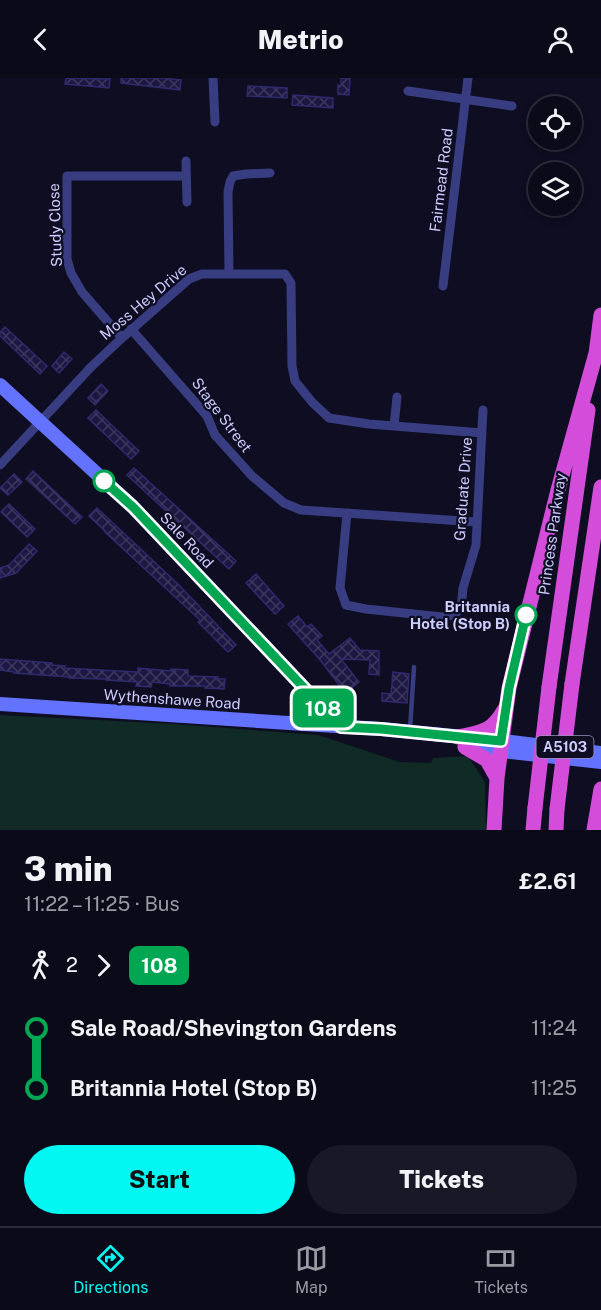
<!DOCTYPE html>
<meta charset="utf-8">
<style>
body{margin:0;font-family:"Public Sans",sans-serif;background:#181826;color:#f1f3f6;height:100vh;display:flex;flex-direction:column;font-size:22px;white-space:nowrap}
*{box-sizing:border-box;margin:0}
p{font-size:20px;color:#999aa2}
.icon{flex:none;width:33px;height:33px;fill:none;stroke:currentColor;stroke-width:2;stroke-linecap:round;stroke-linejoin:round}
.map{position:relative;height:752px;overflow:hidden}
.drawer{display:flex;flex-direction:column;background:#0a0a19;flex:1}
.drawer>*{flex:none}
.badge{padding:0 12px;border-radius:9px;font-size:21px;line-height:39px}
.controls{position:absolute;left:528px;top:18px;display:grid;gap:12px}
.controls a{display:grid;place-items:center;width:54px;height:54px;border-radius:50%;background:#0a0a19;box-shadow:0 3px 9px #0003,0 0 0 2px #2a2b38;font-size:30px}
.map>.badge{position:absolute;translate:-50% -50%;box-shadow:0 0 0 3px #fff}
.legs{display:flex;align-items:center;gap:9px;height:66px;padding:0 24px;font-size:20px}
.legs p{margin-inline-start:auto}
.overview{display:flex;align-items:center;justify-content:space-between;height:102px;padding:0 24px}
h1{font-size:33px;font-weight:800;line-height:45px}
.action{display:flex;gap:12px;margin-top:auto;padding:12px 24px}
.action a{flex:1;height:69px;border-radius:36px;background:#00f7f2;color:#111;font-size:24px;font-weight:800;line-height:69px;text-align:center}
.action a+a{background:#181826;color:#f1f3f6}
ul{padding:0 24px;list-style:none}
li{display:flex;align-items:center;gap:21px;height:60px;font-size:22px}
li i{display:grid;place-items:center;width:9px;height:100%;margin:0 8px;background:currentColor}
li i::after{content:'';width:15px;height:15px;margin:-8px;border:4px solid;border-radius:50%;background:#0a0a19}
li p{margin-inline-start:auto}
li:first-child i{background:linear-gradient(#0000 50%,currentColor 0)}
li:last-child i{background:linear-gradient(currentColor 50%,#0000 0)}
header{display:flex;justify-content:space-between;align-items:center;height:78px;padding:0 24px;background:#0a0a19;font-size:27px;font-weight:800}
.dock{display:flex;justify-content:space-around;align-items:center;height:84px;border-top:2px solid #2a2b38;background:#0a0a19;font-size:16px;color:#999aa2}
.dock a{display:grid;justify-items:center;gap:3px}
.dock .active{color:#00f7f2}
.map>svg:first-child{display:block}
</style>
<header><svg class="icon" aria-label="back" viewBox="0 0 24 24"><path d="M15 5l-7 7 7 7"/></svg>Metrio<svg class="icon" aria-label="person" viewBox="0 0 24 24"><circle cx="12" cy="8" r="4"/><path d="M4 21q1-7 8-7t8 7"/></svg></header>
<div class="map">
<svg width="601" height="752" viewBox="0 0 601 752">
<defs>
<pattern id="building-cross-hatch" width="8" height="8" patternUnits="userSpaceOnUse" patternTransform="scale(1.5)"><rect width="8" height="8" fill="#1c1842"/><path d="M0 0l8 8M0 8l8-8" fill="none" stroke="#3c385e"/></pattern>
</defs>
<rect width="100%" height="100%" fill="#0e0d21"/>
<path fill="#102b26" d="M0,637L173,646L318,657L400,684L431,685L433,680L468,678L485,704L486,752H0Z"/>
<path fill="url(#building-cross-hatch)" stroke="#2f2a6e" stroke-width="1.5" d="M66,0L110,1L109,10L65,6Z
M121,0H162L181,2L180,12L121,5Z
M341,0H350L349,17L338,16V7L341,8Z
M248,8L287,10V20L247,18Z
M293,17L333,20V30L292,27Z
M5,249L47,288L40,296L0,258V254Z
M64,274L72,281L59,295L52,288Z
M101,306L108,313L95,327L88,320Z
M96,332L139,373L131,381L88,340Z
M134,390L236,483L229,491L127,397Z
M33,393L82,439L75,446L26,401Z
M14,396L22,404L8,417L0,410Z
M9,426L35,451L27,459L1,434Z
M97,430L180,508L236,567L228,574L198,544L200,542L106,455H107L89,438Z
M29,466L37,473L16,495L0,500V490L9,487Z
M256,496L284,528L275,536L246,505Z
M298,538L307,549L311,546L322,558L317,562L329,576L350,560L360,572L379,573V597L369,596L370,582L341,581L359,604L345,615L321,583L288,546Z
M0,581L52,585V587L65,588L64,590L138,594V590L171,593V591L188,592V598L218,599L217,601H225L224,611L205,610V608H170V606L152,604L151,609L136,608L137,604L106,602V601L69,600V599L14,595V594L0,592Z
M393,594L409,596L407,625L382,623V615L391,616Z"/>
<g fill="none" stroke-linecap="round" stroke-linejoin="round">
<path stroke="#373d80" stroke-width="4.5" d="M410,651L414,589"/>
<path stroke="#373d80" stroke-width="9" d="M213,0L215,44
M408,13L512,28
M186,83L187,124
M229,196L228,114L230,104L233,98L246,96L270,95
M443,208L468,0
M131,251L207,338L215,357L252,398L284,425L301,432L477,444
M122,260L82,214L71,195L67,181V98H186
M394,348L397,319
M0,387L91,289L122,260L189,201L202,196H285L291,205L292,288L295,303L312,324L329,340L369,346L482,355
M347,435L340,510L346,527L366,531L442,539L453,537L461,531L463,510L476,467L483,332"/>
<path stroke="#6372ff" stroke-width="14" d="M0,307L133,429L341,649
M0,626L381,651L495,662L601,675
M465,669L601,684"/>
<path stroke="#d44dda" stroke-width="15" d="M596,276L601,237
M572,606L601,409
M549,609L588,332
M458,659C481,654 492,654 504,632
M465,669L487,682L497,700
M494,752L497,700L509,610L558,412L598,268
M533,752L535,730
M556,752L557,731
M594,752L601,711"/>
<path stroke="#d44dda" stroke-width="15" d="M535,730L549,609
M557,731L572,606"/>
</g>
<g fill="none" stroke-linecap="round" stroke-linejoin="round">
<defs>
<path id="line-1" d="M104,403L133,429L341,649L381,651L501,663L509,610L526,537"/>
</defs>
<use href="#line-1" stroke="#fff" stroke-width="14"/>
<use href="#line-1" stroke="#00a651" stroke-width="9"/>
</g>
<g fill="#fff" stroke="#00a651" stroke-width="3">
<circle cx="104" cy="403" r="10"/>
<circle cx="526" cy="537" r="10"/>
</g>
<g text-anchor="middle" dominant-baseline="central" stroke-width="4.5" stroke-linejoin="round" paint-order="stroke">
<rect fill="#0e0d21" stroke="#9393bc" stroke-width="1.5" x="536.5" y="658" width="57" height="22" rx="4.5"/>
<g font-size="14" font-weight="bold" fill="#ccf">
<text x="565" y="669">A5103</text>
</g>
<g font-size="15" fill="#ccf" stroke="#0e0d21">
<text transform="translate(441 102) rotate(-83)">Fairmead Road</text>
<text transform="translate(55 147) rotate(-92)">Study Close</text>
<text transform="translate(143 224) rotate(-40)">Moss Hey Drive</text>
<text transform="translate(222 337) rotate(53)">Stage Street</text>
<text transform="translate(463 411) rotate(-86)">Graduate Drive</text>
<text transform="translate(552 456) rotate(-82)">Princess Parkway</text>
<text transform="translate(187 462) rotate(47)">Sale Road</text>
<text transform="translate(172 621) rotate(4)">Wythenshawe Road</text>
</g>
<g font-size="15" font-weight="bold" fill="#ccf" stroke="#0e0d21" text-anchor="end">
<text x="510" y="528">Britannia<tspan x="510" dy="17">Hotel (Stop B)</tspan></text>
</g>
</g>
</svg>
<div class="controls">
<a><svg class="icon" aria-label="locate" viewBox="0 0 24 24"><circle cx="12" cy="12" r="6"/><path d="M12 2v4M12 18v4M2 12h4M18 12h4"/></svg></a>
<a><svg class="icon" aria-label="layers" viewBox="0 0 24 24"><path d="M12 4l9 5-9 5-9-5zM3 14l9 5 9-5"/></svg></a>
</div>
<b class="badge" style="left:323px;top:630px;background:#00a651;color:#fff">108</b>
</div>
<section class="drawer">
<div class="overview"><div><h1>3 min</h1><p>11:22 – 11:25 · Bus</p></div><b>£2.61</b></div>
<div class="legs"><svg class="icon" aria-label="walk" viewBox="0 0 24 24"><circle cx="13" cy="4" r="2"/><path d="M13 8l-2 6 4 7M11 14l-3 7M7 12l3-4h3l4 4"/></svg>2<svg class="icon" aria-label="forward" viewBox="0 0 24 24"><path d="M9 5l7 7-7 7"/></svg><b class="badge" style="background:#00a651;color:#fff">108</b></div>
<ul>
<li><i style="color:#00a651"></i><b>Sale Road/Shevington Gardens</b><p>11:24</p></li>
<li><i style="color:#00a651"></i><b>Britannia Hotel (Stop B)</b><p>11:25</p></li>
</ul>
<div class="action"><a>Start</a><a>Tickets</a></div>
</section>
<nav class="dock">
<a class="active"><svg class="icon" aria-label="directions" viewBox="0 0 24 24"><path d="M12 3l9 9-9 9-9-9zM9 14v-3h6M13 9l2 2-2 2"/></svg>Directions</a>
<a><svg class="icon" aria-label="map" viewBox="0 0 24 24"><path d="M3 6l6-2 6 2 6-2v14l-6 2-6-2-6 2zM9 4v14M15 6v14"/></svg>Map</a>
<a><svg class="icon" aria-label="tickets" viewBox="0 0 24 24"><path d="M3 7h18v10H3zM15 7v10"/></svg>Tickets</a>
</nav>
